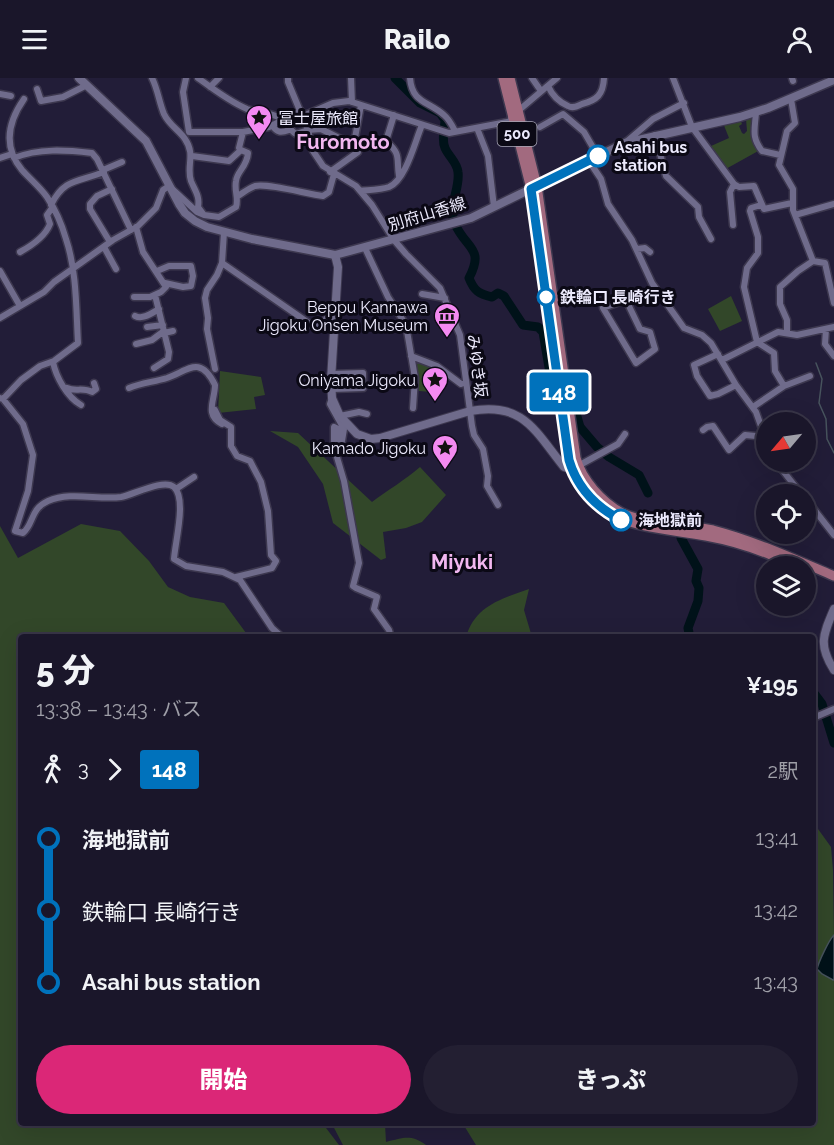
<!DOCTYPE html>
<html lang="ja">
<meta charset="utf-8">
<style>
body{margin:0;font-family:Raleway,"Noto Sans JP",sans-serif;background:#231f32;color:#f1f3f6;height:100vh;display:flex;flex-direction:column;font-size:22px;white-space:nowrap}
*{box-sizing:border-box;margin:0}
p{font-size:20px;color:#9f9fa8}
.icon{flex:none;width:33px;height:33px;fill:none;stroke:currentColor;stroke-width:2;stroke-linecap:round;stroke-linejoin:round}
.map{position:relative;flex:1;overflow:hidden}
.panel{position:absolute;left:18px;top:556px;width:798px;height:492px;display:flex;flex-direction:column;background:#1a162a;border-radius:6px;box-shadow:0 6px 24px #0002,0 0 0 2px #383547}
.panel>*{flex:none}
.badge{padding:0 12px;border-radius:4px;font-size:21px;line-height:39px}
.needle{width:39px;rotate:241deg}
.buttons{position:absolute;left:756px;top:334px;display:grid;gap:12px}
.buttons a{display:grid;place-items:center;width:60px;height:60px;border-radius:50%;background:#1a162a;box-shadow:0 6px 24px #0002,0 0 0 2px #383547;font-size:30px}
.map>.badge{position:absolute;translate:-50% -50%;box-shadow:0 0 0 3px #fff}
.legs{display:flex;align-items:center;gap:9px;height:66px;padding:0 18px;font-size:20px}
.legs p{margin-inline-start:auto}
.head{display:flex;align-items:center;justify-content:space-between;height:102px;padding:0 18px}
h1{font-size:33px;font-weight:800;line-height:45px}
.cta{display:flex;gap:12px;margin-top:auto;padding:12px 18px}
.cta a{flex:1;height:69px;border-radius:36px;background:#db2777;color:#fff;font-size:24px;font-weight:800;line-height:69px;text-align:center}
.cta a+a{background:#231f32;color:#f1f3f6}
ul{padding:0 18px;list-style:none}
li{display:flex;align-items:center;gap:21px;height:72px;font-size:22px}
li i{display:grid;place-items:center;width:9px;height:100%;margin:0 8px;background:currentColor}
li i::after{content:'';width:15px;height:15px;margin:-8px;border:4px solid;border-radius:50%;background:#1a162a}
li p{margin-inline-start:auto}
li:first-child i{background:linear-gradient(#0000 50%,currentColor 0)}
li:last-child i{background:linear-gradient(currentColor 50%,#0000 0)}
header{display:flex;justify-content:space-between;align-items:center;height:78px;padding:0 18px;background:#1a162a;font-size:27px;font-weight:800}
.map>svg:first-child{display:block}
</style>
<header><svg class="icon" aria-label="menu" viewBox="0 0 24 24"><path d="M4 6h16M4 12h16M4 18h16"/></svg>Railo<svg class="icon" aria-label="person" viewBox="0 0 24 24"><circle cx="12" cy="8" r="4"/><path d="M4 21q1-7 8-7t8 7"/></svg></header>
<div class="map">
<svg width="834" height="1067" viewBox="0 0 834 1067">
<rect width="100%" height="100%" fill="#221d38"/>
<path fill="#324729" d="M755,38L752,56L760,72L724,92L711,68L729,60L723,45L740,41L742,46L739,48L742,55L744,56L747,53L746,41Z
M731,218L742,243L720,253L708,231Z
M413,284C425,286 435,288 444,297L442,310L432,314L419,313Z
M220,293L261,299L265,317L254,319L256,331L218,335Z
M270,353L298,355L372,424C388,412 405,402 420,389L446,417L422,444L406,450L383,454L386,480L381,482L333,445L323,406L298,369Z
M81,446L120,453L149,483L168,509L190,519L224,525L249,559L21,560V1046H323L339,1067H0V448L18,480Z
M529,511L524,532L532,559H466C475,528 501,521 529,511Z
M813,744L831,769L833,792L834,857L820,882L834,902V1067H476L463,1046H813Z
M332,1046H385L386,1064C404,1060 410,1056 426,1067H343Z"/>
<path fill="#001219" stroke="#47535d" stroke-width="1.5" d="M834,857V902H833L822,896L817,891C819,883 829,862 834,857Z"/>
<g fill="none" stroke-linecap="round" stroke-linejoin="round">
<path stroke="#47535d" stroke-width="1.5" d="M816,285L822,301L819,325L826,341L827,361L834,375"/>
<path stroke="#001219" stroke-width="9" d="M395,0L420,25L440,35L445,42C445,51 441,61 445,70C449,79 457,84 458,94C460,110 450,124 453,140
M455,146C466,171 485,170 469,200C474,213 479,216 492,219L498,215L504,218L523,247L538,249L543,254L552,307
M573,325L580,349L597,369L609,379L639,397L648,415
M681,460L698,491L696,503L699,510L698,523L688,550L690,560
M813,614L822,626L834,665"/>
<defs>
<path id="minor" d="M152,0C158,12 159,24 164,36C169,47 179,52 185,61C196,77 186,88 191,103C195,113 200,118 198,129L204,137L219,139L236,129C239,120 234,113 236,103C237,93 247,89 248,75L241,72
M186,0L183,14L189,54H243L269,49L301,33
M198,0C213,11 230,24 247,31C258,35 270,34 280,40C287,44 289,52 296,56L308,52L321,51L341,61L362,64L386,63C402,77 396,80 399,98
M288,0V4L308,52L313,73L323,88L356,108L372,127L394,162L406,176L440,210L460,257L472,348L474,357L483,371L488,398L487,408L498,427
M351,0L352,24
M410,0C412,25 428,23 444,37C449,41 452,47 455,53
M532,0L541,13
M673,0L692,49L734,106L739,109L754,108L764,131L792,125
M792,0L793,3
M548,8C552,17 559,24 568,28C573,31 577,28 582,26C597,22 603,17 604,0
M210,9L219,0
M37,11L41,23L63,19L87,7
M0,16L11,18
M791,21L795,45L787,53L779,87L793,111V132L813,183L825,185L834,225
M518,33L557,0
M756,34C755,52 751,58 762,73L780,77
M303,38L333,25L349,23L449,55L507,44L511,43V38
M272,47C277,55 281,55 289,52
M540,49L563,36L584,54L598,78
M477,50L488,78L494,129
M655,57L666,98L698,129L699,139L711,161
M386,63L394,37
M625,65L653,41L684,25
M192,78L229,83L241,72L239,70L243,54
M0,80L12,76
M14,80C39,70 66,72 92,75L97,81L131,152
M589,83L601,101L608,126L632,162L652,205L684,250L702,257L711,265L736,307L756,334L766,362
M103,92L122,84
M330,94L358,74L359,63L355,60L361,27
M360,113C369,112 380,112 389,109C406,102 415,63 422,47
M238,118C243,115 249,110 255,108C268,105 307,116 323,118L329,114L334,96
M51,127C64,100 79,104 104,94
M795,137L834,126
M733,147L730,114L734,106
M110,164L90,131V126L97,118L112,111
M104,169L116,191
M365,170L388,219L406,247L415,300L413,330
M637,171L645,170L650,174
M20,174C31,168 45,159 50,146L47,137L52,130
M222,185L313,248H321L329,237L335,235
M0,193L20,228
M157,193L169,188H191L193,198L191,208L183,209L165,205
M422,216L445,220
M134,219H150L161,214L166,209L143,174L136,149
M627,224L640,251L650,254L655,271L636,285L603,230L625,222L627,224L656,212
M135,238C143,242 152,235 159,231
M0,240L44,214L54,204L113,162L138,148L156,130L163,112L169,108L197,134L204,137
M147,249L163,247
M826,251L825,266L834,278
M164,255L173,253
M787,255V242L780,226V209L798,193L813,183
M757,264L744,209L747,190L758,175V159L750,133L751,130L761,127
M757,264L774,275L775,293L784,308
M136,266L152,262L164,253
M718,276L694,287L697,298L710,318L718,316L736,307
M411,278L437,288L461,306L466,304
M722,282L778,254L797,257L834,249
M53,284C56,299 67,319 81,327
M154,290L168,281L169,274L155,217
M215,291L207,251L208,240L205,220L207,212L217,197L222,185L224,154
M67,310C75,314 83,309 92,314L96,311L94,305
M129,310C141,305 154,304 167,300C188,293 200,276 215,307C215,322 204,337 222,346
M331,311L363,310V295L331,296
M0,320L3,321L23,346L33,377L28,413L15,453L23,455C34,446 30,431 48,423C71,413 97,422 121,419C133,417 164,400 174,409C187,421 175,464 174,481L186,488L223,494L240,502L272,550L283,560
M332,320L330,326L344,351L342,363L338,362V351L334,349V369L344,403L359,485L353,508L356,510L377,519L374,531L389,552L390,556L385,560
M3,321L21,302L40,288L54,283L78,265C76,231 77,194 66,161C62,147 55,131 47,119C40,109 30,101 22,92C3,69 8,44 24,21
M753,329L784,308L810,298
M215,332L220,342L231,349V368L237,378L250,383L261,404L268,433L271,477L276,483L272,490L236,499
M340,338L359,334L367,336
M703,352L707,349L713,348L729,372L745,357L766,359
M776,384L802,417
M578,388L618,366L625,356
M176,411L194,399
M806,421L834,457
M813,640L834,631"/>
<path id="tertiary" d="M335,177L338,189L331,302L332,320L340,338L357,356L371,361L380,360L470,333C523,323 535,353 564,389L572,391L577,388
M834,531C823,557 818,567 834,592"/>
<path id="secondary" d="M79,0L146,63L179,126L185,135L195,143L207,149L252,161L335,177L471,140L625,65L740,39L768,30L834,2"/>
<path id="trunk" d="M503,0L531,111L568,373C582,450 645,447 706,458C728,462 752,469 773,478
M510,0L537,108L576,380C582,402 602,424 622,435C646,446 686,446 713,452C755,463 794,481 834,498"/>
</defs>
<use href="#minor" stroke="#3d384f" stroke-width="9"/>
<use href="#tertiary" stroke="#3d384f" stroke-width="10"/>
<use href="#secondary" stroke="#3d384f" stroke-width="11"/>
<use href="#trunk" stroke="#3d384f" stroke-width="12"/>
<use href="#minor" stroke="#6f6b8b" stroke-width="6"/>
<use href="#tertiary" stroke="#6f6b8b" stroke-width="8"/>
<use href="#secondary" stroke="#6f6b8b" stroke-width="8"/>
<use href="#trunk" stroke="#a26a7f" stroke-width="9"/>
</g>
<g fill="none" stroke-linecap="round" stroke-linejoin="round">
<defs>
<path id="line-1" d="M598,78L531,111L569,382C577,409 596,429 621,442"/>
</defs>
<use href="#line-1" stroke="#fff" stroke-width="14"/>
<use href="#line-1" stroke="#0072bc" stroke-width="9"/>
</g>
<defs>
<symbol id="sight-pin" viewBox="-11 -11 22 30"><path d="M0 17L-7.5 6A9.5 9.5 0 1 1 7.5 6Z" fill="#f38af1" stroke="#0b0915"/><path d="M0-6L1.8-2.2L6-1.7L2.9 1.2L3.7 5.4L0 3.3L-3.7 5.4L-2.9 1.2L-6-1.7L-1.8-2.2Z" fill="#111"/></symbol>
<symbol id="museum-pin" viewBox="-11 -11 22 30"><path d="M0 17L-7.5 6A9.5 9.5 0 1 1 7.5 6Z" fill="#f38af1" stroke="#0b0915"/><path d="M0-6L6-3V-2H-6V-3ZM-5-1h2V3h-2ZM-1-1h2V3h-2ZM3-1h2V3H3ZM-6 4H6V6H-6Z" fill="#111"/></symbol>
</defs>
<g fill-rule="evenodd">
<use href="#sight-pin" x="244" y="25" width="30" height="40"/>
<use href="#museum-pin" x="432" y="223" width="30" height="40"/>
<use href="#sight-pin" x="420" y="287" width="30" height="40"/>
<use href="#sight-pin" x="430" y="355" width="30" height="40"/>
</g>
<g fill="#fff" stroke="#0072bc" stroke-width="3">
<circle cx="598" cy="78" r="10"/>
<circle cx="546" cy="219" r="8"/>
<circle cx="621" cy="442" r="10"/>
</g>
<g text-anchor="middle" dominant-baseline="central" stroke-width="6" stroke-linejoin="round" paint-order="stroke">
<rect fill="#0b0915" stroke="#a8a6b7" stroke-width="1.5" x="497.5" y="44" width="39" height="24" rx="4.5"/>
<g font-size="15" font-weight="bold" fill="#eceafd">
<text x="517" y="56">500</text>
</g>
<g font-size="16" fill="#eceafd" stroke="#0b0915" text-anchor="end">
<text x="278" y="40" text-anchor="start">冨士屋旅館</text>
<text x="428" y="229">Beppu Kannawa<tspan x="428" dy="18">Jigoku Onsen Museum</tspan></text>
<text x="416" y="302">Oniyama Jigoku</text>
<text x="426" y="370">Kamado Jigoku</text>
</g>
<g font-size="16" font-weight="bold" fill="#eceafd" stroke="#0b0915" text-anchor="start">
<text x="614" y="69">Asahi bus<tspan x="614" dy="18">station</tspan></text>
<text x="560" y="219">鉄輪口 長崎行き</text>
<text x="638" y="442">海地獄前</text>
</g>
<g font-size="16" fill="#eceafd" stroke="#0b0915">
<text transform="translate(427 136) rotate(-17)">別府山香線</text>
<text transform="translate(477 288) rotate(82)">みゆき坂</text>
</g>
<g font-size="20" font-weight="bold" fill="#f2b7f0" stroke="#0b0915">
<text x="343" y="64">Furomoto</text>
<text x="462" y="484">Miyuki</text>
</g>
</g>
</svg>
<div class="buttons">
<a><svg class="needle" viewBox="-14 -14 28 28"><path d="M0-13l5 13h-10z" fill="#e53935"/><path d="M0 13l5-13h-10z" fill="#9f9fa8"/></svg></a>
<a><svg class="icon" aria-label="locate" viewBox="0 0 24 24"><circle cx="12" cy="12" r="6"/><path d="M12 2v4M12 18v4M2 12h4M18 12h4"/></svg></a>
<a><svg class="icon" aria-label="layers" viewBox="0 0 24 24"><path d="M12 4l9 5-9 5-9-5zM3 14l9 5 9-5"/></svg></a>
</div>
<b class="badge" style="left:559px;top:314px;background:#0072bc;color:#fff">148</b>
<section class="panel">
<div class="head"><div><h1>5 分</h1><p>13:38 – 13:43 · バス</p></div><b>¥195</b></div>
<div class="legs"><svg class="icon" aria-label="walk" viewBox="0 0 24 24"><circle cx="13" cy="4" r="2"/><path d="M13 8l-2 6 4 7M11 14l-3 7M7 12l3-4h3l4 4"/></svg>3<svg class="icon" aria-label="forward" viewBox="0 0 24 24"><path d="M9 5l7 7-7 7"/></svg><b class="badge" style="background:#0072bc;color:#fff">148</b><p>2駅</p></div>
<ul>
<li><i style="color:#0072bc"></i><b>海地獄前</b><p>13:41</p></li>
<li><i style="color:#0072bc"></i><span>鉄輪口 長崎行き</span><p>13:42</p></li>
<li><i style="color:#0072bc"></i><b>Asahi bus station</b><p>13:43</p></li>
</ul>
<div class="cta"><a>開始</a><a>きっぷ</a></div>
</section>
</div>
